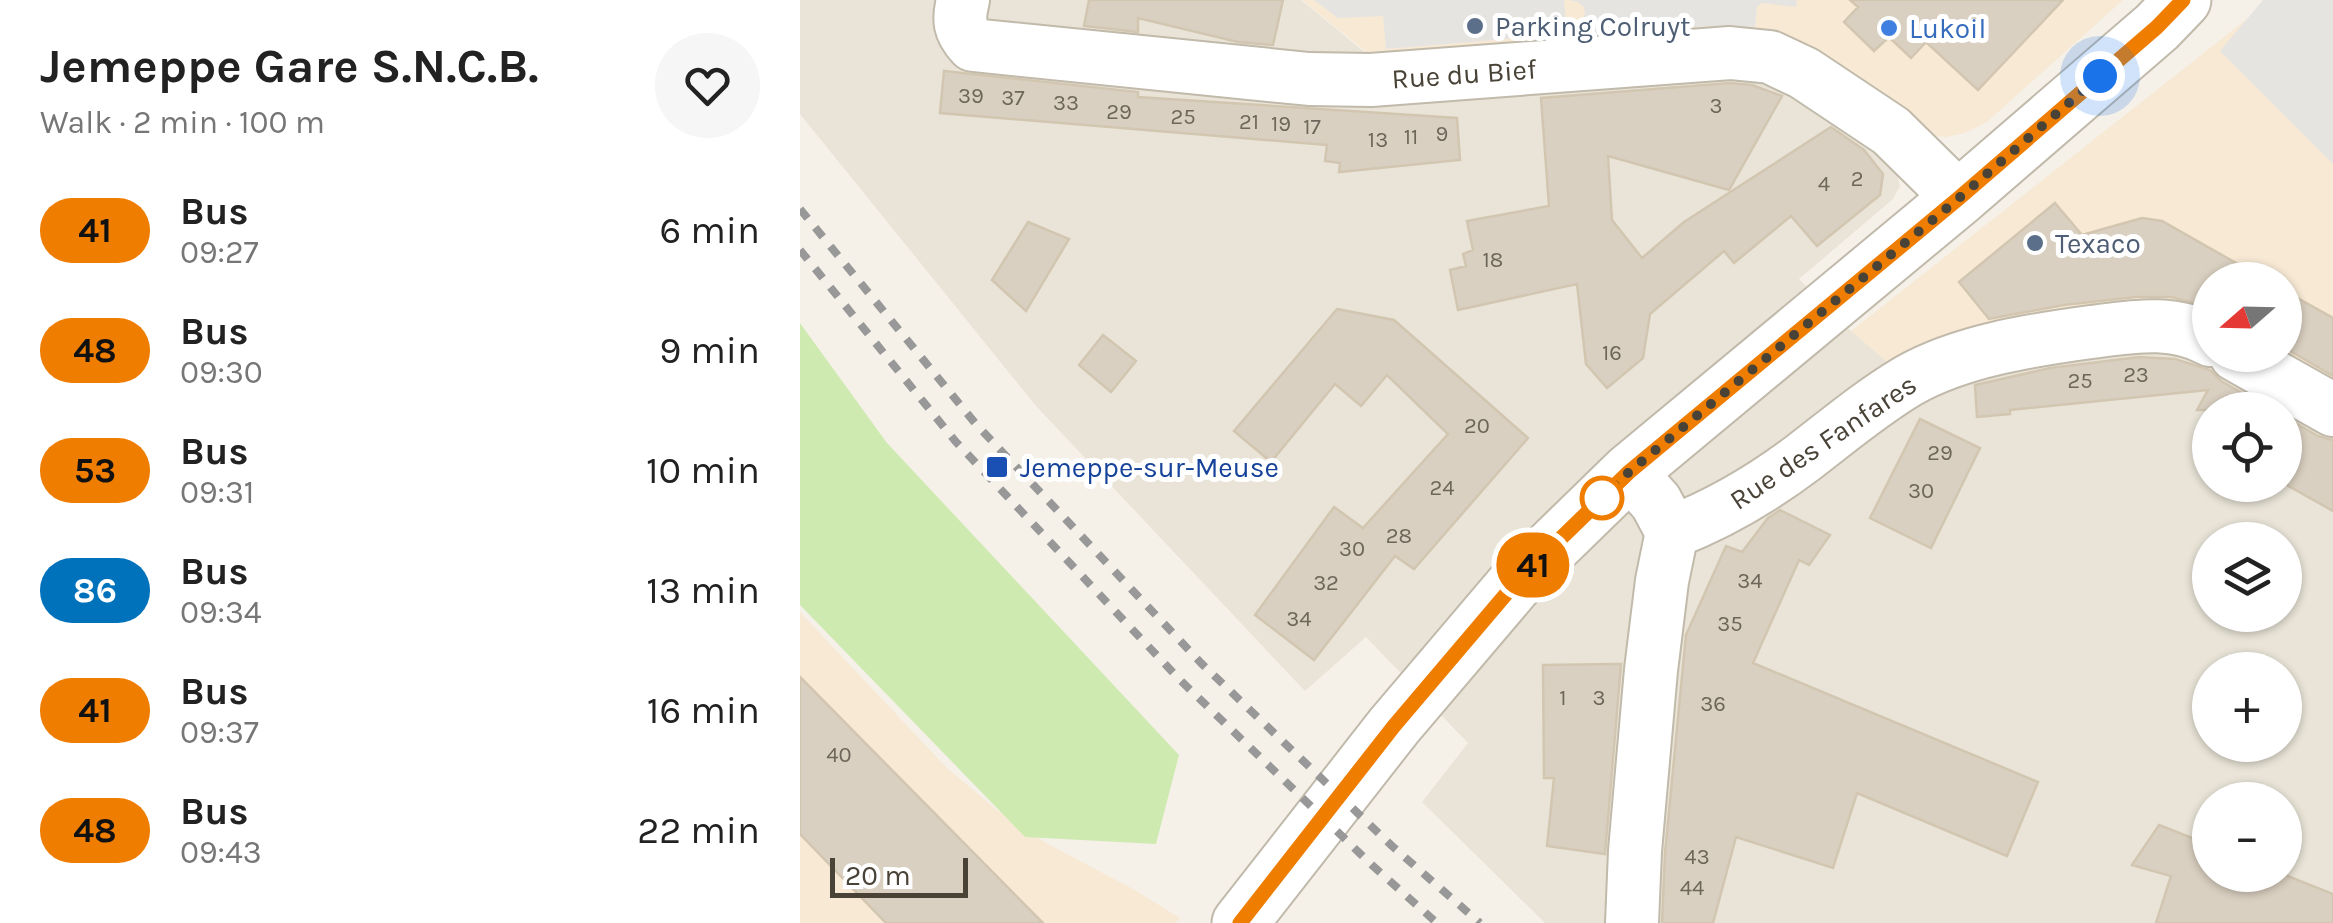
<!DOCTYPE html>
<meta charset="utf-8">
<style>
body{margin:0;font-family:Karla,sans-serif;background:#f6f6f6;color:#222;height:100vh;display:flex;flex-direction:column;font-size:38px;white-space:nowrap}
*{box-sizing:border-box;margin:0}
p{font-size:32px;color:#767676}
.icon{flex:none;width:55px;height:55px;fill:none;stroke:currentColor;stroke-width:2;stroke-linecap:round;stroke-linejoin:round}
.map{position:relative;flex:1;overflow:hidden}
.details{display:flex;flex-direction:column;background:#fff;width:800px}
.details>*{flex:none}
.badge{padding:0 20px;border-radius:32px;font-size:35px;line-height:65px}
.needle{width:65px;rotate:250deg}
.buttons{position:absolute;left:1392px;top:262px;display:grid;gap:20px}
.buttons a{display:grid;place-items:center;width:110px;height:110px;border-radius:50%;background:#fff;box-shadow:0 2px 8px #0004;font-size:50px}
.scale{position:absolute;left:30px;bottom:25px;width:138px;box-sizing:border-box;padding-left:10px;border:5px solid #494237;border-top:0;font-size:28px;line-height:35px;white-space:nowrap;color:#494237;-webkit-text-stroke:8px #fff;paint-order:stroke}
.you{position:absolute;width:50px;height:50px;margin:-25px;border:8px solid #fff;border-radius:50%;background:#1a73e8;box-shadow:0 0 0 15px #1a73e833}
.map>.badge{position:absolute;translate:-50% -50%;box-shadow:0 0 0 5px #fff}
.round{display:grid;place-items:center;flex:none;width:105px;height:105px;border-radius:52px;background:#f6f6f6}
.headline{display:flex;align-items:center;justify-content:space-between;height:170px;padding:0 40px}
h1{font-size:48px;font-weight:700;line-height:75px}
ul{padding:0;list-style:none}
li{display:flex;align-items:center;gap:30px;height:120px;padding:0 40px}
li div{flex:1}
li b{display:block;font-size:38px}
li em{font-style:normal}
li .badge{min-width:110px;font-weight:700;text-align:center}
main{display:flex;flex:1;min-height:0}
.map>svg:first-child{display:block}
</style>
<main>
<section class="details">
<div class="headline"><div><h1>Jemeppe Gare S.N.C.B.</h1><p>Walk · 2 min · 100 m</p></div><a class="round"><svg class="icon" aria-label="heart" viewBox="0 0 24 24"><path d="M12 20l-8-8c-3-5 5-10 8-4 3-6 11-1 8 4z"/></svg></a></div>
<ul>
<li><span class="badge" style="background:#ef7d00;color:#111">41</span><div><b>Bus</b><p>09:27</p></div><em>6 min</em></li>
<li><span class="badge" style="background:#ef7d00;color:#111">48</span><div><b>Bus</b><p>09:30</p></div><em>9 min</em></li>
<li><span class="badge" style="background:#ef7d00;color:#111">53</span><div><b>Bus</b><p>09:31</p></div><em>10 min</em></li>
<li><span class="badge" style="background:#0072bc;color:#fff">86</span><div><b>Bus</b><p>09:34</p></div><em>13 min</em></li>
<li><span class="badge" style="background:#ef7d00;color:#111">41</span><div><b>Bus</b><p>09:37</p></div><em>16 min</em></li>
<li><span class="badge" style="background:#ef7d00;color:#111">48</span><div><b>Bus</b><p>09:43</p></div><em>22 min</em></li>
</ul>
</section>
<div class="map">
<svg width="1533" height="923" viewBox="0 0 1533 923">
<rect width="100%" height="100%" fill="#f5f1e9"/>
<path fill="#e9e4d7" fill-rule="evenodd" d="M0,0H501L579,64L967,78L1059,133L1098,177L1100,186L1093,199L999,279L1051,331L1094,367L1392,312L1533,391V923H745L622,802L668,743L566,637L505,691L236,406L0,114ZM1410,410H1485V485H1410ZM1410,540H1485V615H1410ZM1410,670H1485V745H1410ZM1410,800H1485V875H1410Z"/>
<path fill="#f7e9d4" d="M502,0H1323L1187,122L1165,133L1146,137L1132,136L1014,57L581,64Z
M1465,0H1533V390L1485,355V280H1410V322L1094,368L1051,331L1453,14Z
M0,612L147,768L197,810L246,843L333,889L380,918L375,923H0Z"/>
<path fill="#cfeab1" d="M0,323L87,443L379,755L356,844L225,837L0,605Z"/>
<path fill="#e6e4e1" d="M514,0H764L767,34L586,49L583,16L538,18Z
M769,0H997L996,7L962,3L957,7L955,27L908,26L778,38L785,13L784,7L778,2Z
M1463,0H1533V164L1420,51Z"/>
<path fill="#dad0c1" stroke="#d2c6b1" stroke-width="2.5" d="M289,0H483L473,45L438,42L338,18V32L284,26Z
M1050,0H1263L1178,90L1126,42L1111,58L1089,37L1074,51L1044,22L1058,7Z
M144,71L338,92V97L657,118L660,160L539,172L540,163L525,161L527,145L140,113Z
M930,83L952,85L982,96L929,190L808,156L812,220L842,258L884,222L1031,127L1064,150L1083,174L1080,195L1017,246L991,216L934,263L924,251L850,314L843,358L807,388L786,364L777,284L658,310L650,270L666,266L663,254L673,250L667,221L749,206L741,98Z
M1255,203L1282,235L1342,218L1362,221L1466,280H1410V307L1371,297H1336L1264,305L1189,319L1159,282Z
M228,222L269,239L226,311L192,280Z
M1485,291L1533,318V376L1485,348Z
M537,309L594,320L728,438L614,569L595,556L514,660L455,615L534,507L563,528L648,434L587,375L561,406L535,384L471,462L434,431Z
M303,335L336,361L311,392L279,365Z
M1339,357L1375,359L1410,370L1421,381L1472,410H1397L1408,390L1210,410V414L1177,417L1175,385L1250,368Z
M1485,417L1518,436L1533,440V511L1485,484Z
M1120,419L1180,448L1131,548L1070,518Z
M980,510L1030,535L1009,565L999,560L953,663L1238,782L1207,856L1057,793L1033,868L936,837L913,923H862L865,853L886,635L926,546L942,552L968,518Z
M816,664H821L805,854L747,846L754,778H744L743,665Z
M0,677L243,923H86L0,834Z
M1359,825L1410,845V875H1485L1533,894V923H1356L1371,876L1332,865Z"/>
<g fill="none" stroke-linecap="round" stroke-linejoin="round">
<defs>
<path id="minor" d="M163,0C158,20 159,30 173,45L509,79L571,80L930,53L970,57L1004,73L1091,131L1159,198
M1436,355L1533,410
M829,472L856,502L872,532L862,581L851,670L835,851L832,923
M872,532C919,514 963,488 1004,457C1038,431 1071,403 1108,381C1160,351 1232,340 1291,332C1332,327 1373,319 1410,340"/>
<path id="tertiary" d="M440,923L594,726L718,580L829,472L1159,198L1357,27L1383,0"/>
</defs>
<use href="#minor" stroke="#c1baab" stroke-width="56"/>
<use href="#tertiary" stroke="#c1baab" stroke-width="59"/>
<use href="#minor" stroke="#fff" stroke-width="52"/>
<use href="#tertiary" stroke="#fff" stroke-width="55"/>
<path stroke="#989898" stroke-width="8" stroke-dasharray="12 12" stroke-linecap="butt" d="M0,209L175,423L401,663L592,846L680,923
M0,250L156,442L379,679L573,866L637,923"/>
</g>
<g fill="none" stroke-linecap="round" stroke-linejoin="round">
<defs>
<path id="line" d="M440,923L594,726L718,580L829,472L1159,198L1357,27L1383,0"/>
</defs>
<use href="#line" stroke="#fff" stroke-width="22"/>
<use href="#line" stroke="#ef7d00" stroke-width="15"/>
<path stroke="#494237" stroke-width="10" stroke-dasharray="0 18" d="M802,498L829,472L1159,198L1300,76"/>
</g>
<g fill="#5c6f8a" stroke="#fff" stroke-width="4">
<circle cx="675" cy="26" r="10"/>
<circle cx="1235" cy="243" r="10"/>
</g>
<circle fill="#3f7fe0" stroke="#fff" stroke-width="4" cx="1089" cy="28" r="10"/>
<rect fill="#1a4fb4" stroke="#fff" stroke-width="4" x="185" y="455" width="24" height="24" rx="5"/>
<circle fill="#fff" stroke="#ef7d00" stroke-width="5" cx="802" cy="498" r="20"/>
<g text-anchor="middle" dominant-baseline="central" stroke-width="10" stroke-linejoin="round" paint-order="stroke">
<g font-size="22" fill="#6d665a">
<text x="171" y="96">39</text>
<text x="213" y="98">37</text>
<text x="266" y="103">33</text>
<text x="916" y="106">3</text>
<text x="319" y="112">29</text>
<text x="383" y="117">25</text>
<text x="449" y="122">21</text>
<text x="481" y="124">19</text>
<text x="512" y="127">17</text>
<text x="642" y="134">9</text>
<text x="611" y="137">11</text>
<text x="578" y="140">13</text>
<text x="1057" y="179">2</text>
<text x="1024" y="184">4</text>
<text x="693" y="260">18</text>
<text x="812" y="353">16</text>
<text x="1336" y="375">23</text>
<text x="1280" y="381">25</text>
<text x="677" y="426">20</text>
<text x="1140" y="453">29</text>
<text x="642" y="488">24</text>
<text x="1121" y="491">30</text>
<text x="599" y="536">28</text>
<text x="552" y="549">30</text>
<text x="950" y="581">34</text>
<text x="526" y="583">32</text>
<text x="499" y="619">34</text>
<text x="930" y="624">35</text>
<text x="763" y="698">1</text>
<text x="799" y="698">3</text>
<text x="913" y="704">36</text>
<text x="39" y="755">40</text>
<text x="897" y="857">43</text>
<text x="892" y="888">44</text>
</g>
<g font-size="28" fill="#4e5e75" stroke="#fff" text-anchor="start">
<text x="695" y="26">Parking Colruyt</text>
<text x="1255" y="243">Texaco</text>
</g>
<g font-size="28" fill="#366cbe" stroke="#fff" text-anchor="start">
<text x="1109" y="28">Lukoil</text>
</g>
<g font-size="28" fill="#494237" stroke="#fff">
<text transform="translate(664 74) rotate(-4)">Rue du Bief</text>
<text transform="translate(1023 442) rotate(-34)">Rue des Fanfares</text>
</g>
<g font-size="28" fill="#164399" stroke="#fff" text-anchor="start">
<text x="220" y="467">Jemeppe-sur-Meuse</text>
</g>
</g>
</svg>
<div class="buttons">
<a><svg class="needle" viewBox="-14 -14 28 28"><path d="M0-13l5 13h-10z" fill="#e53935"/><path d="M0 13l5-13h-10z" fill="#767676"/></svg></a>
<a><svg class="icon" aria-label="locate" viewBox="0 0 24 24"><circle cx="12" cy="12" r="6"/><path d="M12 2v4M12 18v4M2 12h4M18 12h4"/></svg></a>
<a><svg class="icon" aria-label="layers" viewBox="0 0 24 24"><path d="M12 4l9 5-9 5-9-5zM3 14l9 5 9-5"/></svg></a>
<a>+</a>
<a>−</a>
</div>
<div class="scale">20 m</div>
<div class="you" style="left:1300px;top:76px"></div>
<b class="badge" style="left:733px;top:565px;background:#ef7d00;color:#111">41</b>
</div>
</main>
